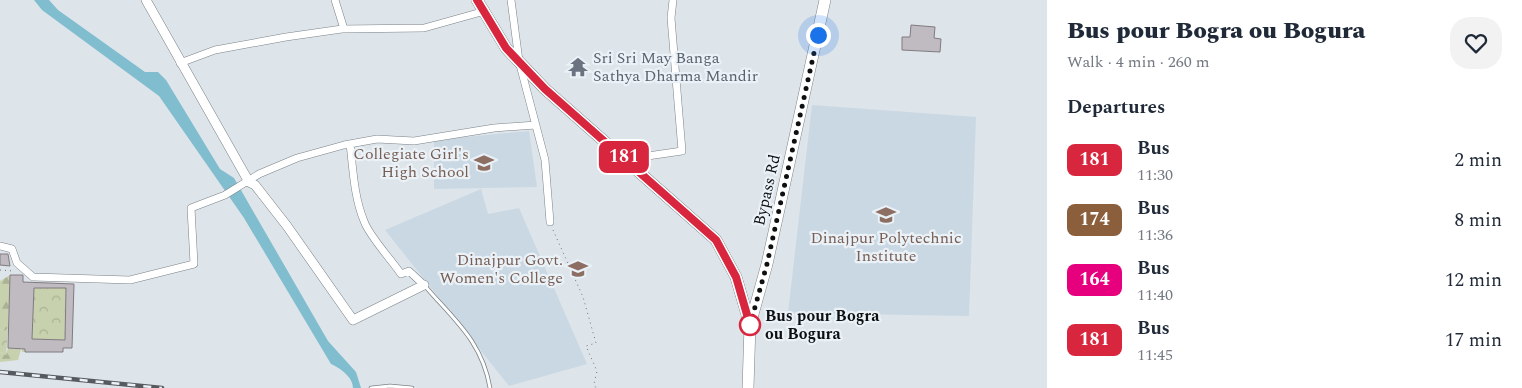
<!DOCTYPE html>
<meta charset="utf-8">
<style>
body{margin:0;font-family:Spectral,serif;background:#f2f2f3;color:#1f2937;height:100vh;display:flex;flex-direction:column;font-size:19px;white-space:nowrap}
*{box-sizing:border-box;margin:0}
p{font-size:16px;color:#747a83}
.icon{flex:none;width:28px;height:28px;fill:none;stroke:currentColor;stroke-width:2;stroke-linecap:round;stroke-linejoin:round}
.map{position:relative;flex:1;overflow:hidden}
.side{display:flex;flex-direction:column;background:#fff;width:475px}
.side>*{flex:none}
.badge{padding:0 10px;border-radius:8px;font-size:18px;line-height:32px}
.you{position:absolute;width:25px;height:25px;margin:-12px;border:4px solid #fff;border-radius:50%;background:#1a73e8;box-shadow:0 0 0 8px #1a73e833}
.map>.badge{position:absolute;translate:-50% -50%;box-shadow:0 0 0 2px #fff}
h2{padding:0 20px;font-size:19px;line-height:45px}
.round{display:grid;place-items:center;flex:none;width:52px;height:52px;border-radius:20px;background:#f2f2f3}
.summary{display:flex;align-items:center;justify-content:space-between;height:85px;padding:0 20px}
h1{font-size:24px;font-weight:800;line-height:38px}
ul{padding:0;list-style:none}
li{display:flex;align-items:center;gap:15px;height:60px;padding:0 20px}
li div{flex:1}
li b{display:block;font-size:19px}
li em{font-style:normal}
li .badge{min-width:55px;font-weight:700;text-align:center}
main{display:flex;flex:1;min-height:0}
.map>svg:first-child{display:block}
</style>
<main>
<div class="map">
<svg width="1047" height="388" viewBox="0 0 1047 388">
<defs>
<pattern id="forest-firs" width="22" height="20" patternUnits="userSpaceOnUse" patternTransform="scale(1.25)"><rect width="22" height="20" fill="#c7d1ad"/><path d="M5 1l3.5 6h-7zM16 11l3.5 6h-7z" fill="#aab294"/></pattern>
<pattern id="park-crowns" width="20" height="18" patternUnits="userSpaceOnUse" patternTransform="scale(1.25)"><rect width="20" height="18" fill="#c7d1ad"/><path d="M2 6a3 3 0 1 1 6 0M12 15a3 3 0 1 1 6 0" fill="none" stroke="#aab294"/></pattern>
</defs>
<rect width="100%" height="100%" fill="#dde4ea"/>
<path fill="#cad8e3" d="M812,105L976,117L969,316L788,313Z
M529,131L537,187L434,189V140Z
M481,189L488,214L519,208L587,364L509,386L385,230Z"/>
<path fill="url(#forest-firs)" d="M10,275L8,328L5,331L0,329V281Z
M8,348L21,349L18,360L0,362V352L6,355Z"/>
<path fill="url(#park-crowns)" d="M34,288H66L65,348L22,352V335Z
M8,328L6,355L0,352V329L5,331Z"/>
<path fill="#80bdcf" d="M34,0H49L58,10L145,72H158L166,80L220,169L234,178L328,341L356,372L361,388H353C353,377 340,368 331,364L244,218L159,96L42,10Z"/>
<path fill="#c0bac1" stroke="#817b81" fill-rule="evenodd" d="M911,25L935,27L934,38L941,39L940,52L902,50V37H910Z
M0,254H8L10,266L0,265Z
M10,275H23V282L74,284L72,348H63V352H25V349L8,348ZM34,288H66L65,340L32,339Z"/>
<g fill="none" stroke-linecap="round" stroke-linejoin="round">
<defs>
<path id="service" d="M425,286C454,320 482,341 490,388
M371,388L390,386L412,388"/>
<path id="minor" d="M335,0L344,29
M511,0L519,61L545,160L550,222
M180,63L215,50L286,37L342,29L424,28L485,11
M350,144C353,169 354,197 364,221C369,236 391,259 401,274L409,271L424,285
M627,159L682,151L671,18L673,0
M0,246L12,249L17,263L33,277L130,280L194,264L191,208L225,195L259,174L297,158L344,145L377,139L414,141L494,128L536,125"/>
<path id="tertiary" d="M146,0L249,182L255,185L287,226L353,320L424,285"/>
<path id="primary" d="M477,0L506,48L545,89L716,240L736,277L750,325
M748,388L750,325L767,264L825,0"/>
</defs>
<use href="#service" stroke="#7b8287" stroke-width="4.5"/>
<use href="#minor" stroke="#7b8287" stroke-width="8"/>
<use href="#tertiary" stroke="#7b8287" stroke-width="10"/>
<use href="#primary" stroke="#7b8287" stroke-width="12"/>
<path stroke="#717579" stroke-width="1" stroke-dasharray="1 4" stroke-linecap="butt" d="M553,230L583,297L596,343L586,346L597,371L594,384L596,388
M0,270L13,271"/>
<use href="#service" stroke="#fff" stroke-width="3"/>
<use href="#minor" stroke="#fff" stroke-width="7"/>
<use href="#tertiary" stroke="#fff" stroke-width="9"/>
<use href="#primary" stroke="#fff" stroke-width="11"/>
<defs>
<path id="rail" d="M0,372L162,388"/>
</defs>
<use href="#rail" stroke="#56595d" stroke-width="4.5"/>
<use href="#rail" stroke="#eaf2f8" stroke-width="2.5" stroke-dasharray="8" stroke-linecap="butt"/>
</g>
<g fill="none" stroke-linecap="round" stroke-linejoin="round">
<defs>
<path id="line" d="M477,0L506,48L545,89L716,240L736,277L750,325"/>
</defs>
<use href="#line" stroke="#fff" stroke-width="11"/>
<use href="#line" stroke="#d7263d" stroke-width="8"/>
<path stroke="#0d0f11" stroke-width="5" stroke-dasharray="0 9" d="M750,325L767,264L818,35"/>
</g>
<defs>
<symbol id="temple-bare" viewBox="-9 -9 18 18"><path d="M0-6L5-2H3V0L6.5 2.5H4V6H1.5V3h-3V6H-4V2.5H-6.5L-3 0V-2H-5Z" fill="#6b7280" stroke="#eaf2f8" stroke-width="2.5" paint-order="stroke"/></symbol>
<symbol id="university-bare" viewBox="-9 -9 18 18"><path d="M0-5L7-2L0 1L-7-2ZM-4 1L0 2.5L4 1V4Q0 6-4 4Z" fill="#8d6e63" stroke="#eaf2f8" stroke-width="2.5" paint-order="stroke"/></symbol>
</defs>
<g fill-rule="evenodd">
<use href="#temple-bare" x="564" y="53" width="28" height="28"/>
<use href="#university-bare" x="470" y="149" width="28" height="28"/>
<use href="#university-bare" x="872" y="201" width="28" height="28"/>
<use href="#university-bare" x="564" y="255" width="28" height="28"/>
</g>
<circle fill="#fff" stroke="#d7263d" stroke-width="2.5" cx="750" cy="325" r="10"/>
<g text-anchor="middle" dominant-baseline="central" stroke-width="4.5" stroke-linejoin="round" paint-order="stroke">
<g font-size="16" fill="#5b616d" stroke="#eaf2f8" text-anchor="start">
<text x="593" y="58">Sri Sri May Banga<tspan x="593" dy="18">Sathya Dharma Mandir</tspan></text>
</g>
<g font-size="16" fill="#785e54" stroke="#eaf2f8" text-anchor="end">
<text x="469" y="154">Collegiate Girl's<tspan x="469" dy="18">High School</tspan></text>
<text x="886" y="238" text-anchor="middle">Dinajpur Polytechnic<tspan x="886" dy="18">Institute</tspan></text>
<text x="563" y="260">Dinajpur Govt.<tspan x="563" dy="18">Women's College</tspan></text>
</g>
<g font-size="16" fill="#0d0f11" stroke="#eaf2f8">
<text transform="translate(767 190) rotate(-77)">Bypass Rd</text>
</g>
<g font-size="16" font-weight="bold" fill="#0d0f11" stroke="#eaf2f8" text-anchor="start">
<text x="765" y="316">Bus pour Bogra<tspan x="765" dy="18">ou Bogura</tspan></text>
</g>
</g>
</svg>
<div class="you" style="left:818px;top:35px"></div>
<b class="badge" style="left:624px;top:157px;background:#d7263d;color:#fff">181</b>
</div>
<section class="side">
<div class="summary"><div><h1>Bus pour Bogra ou Bogura</h1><p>Walk · 4 min · 260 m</p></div><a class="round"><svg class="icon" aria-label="heart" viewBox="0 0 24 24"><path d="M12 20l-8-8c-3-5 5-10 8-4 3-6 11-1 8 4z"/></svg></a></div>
<h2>Departures</h2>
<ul>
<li><span class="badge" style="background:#d7263d;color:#fff">181</span><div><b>Bus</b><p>11:30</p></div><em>2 min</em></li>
<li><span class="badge" style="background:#8b5e3c;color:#fff">174</span><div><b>Bus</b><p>11:36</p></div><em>8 min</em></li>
<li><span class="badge" style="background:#e6007e;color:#fff">164</span><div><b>Bus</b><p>11:40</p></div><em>12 min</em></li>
<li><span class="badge" style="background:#d7263d;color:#fff">181</span><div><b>Bus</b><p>11:45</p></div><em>17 min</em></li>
</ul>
</section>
</main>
